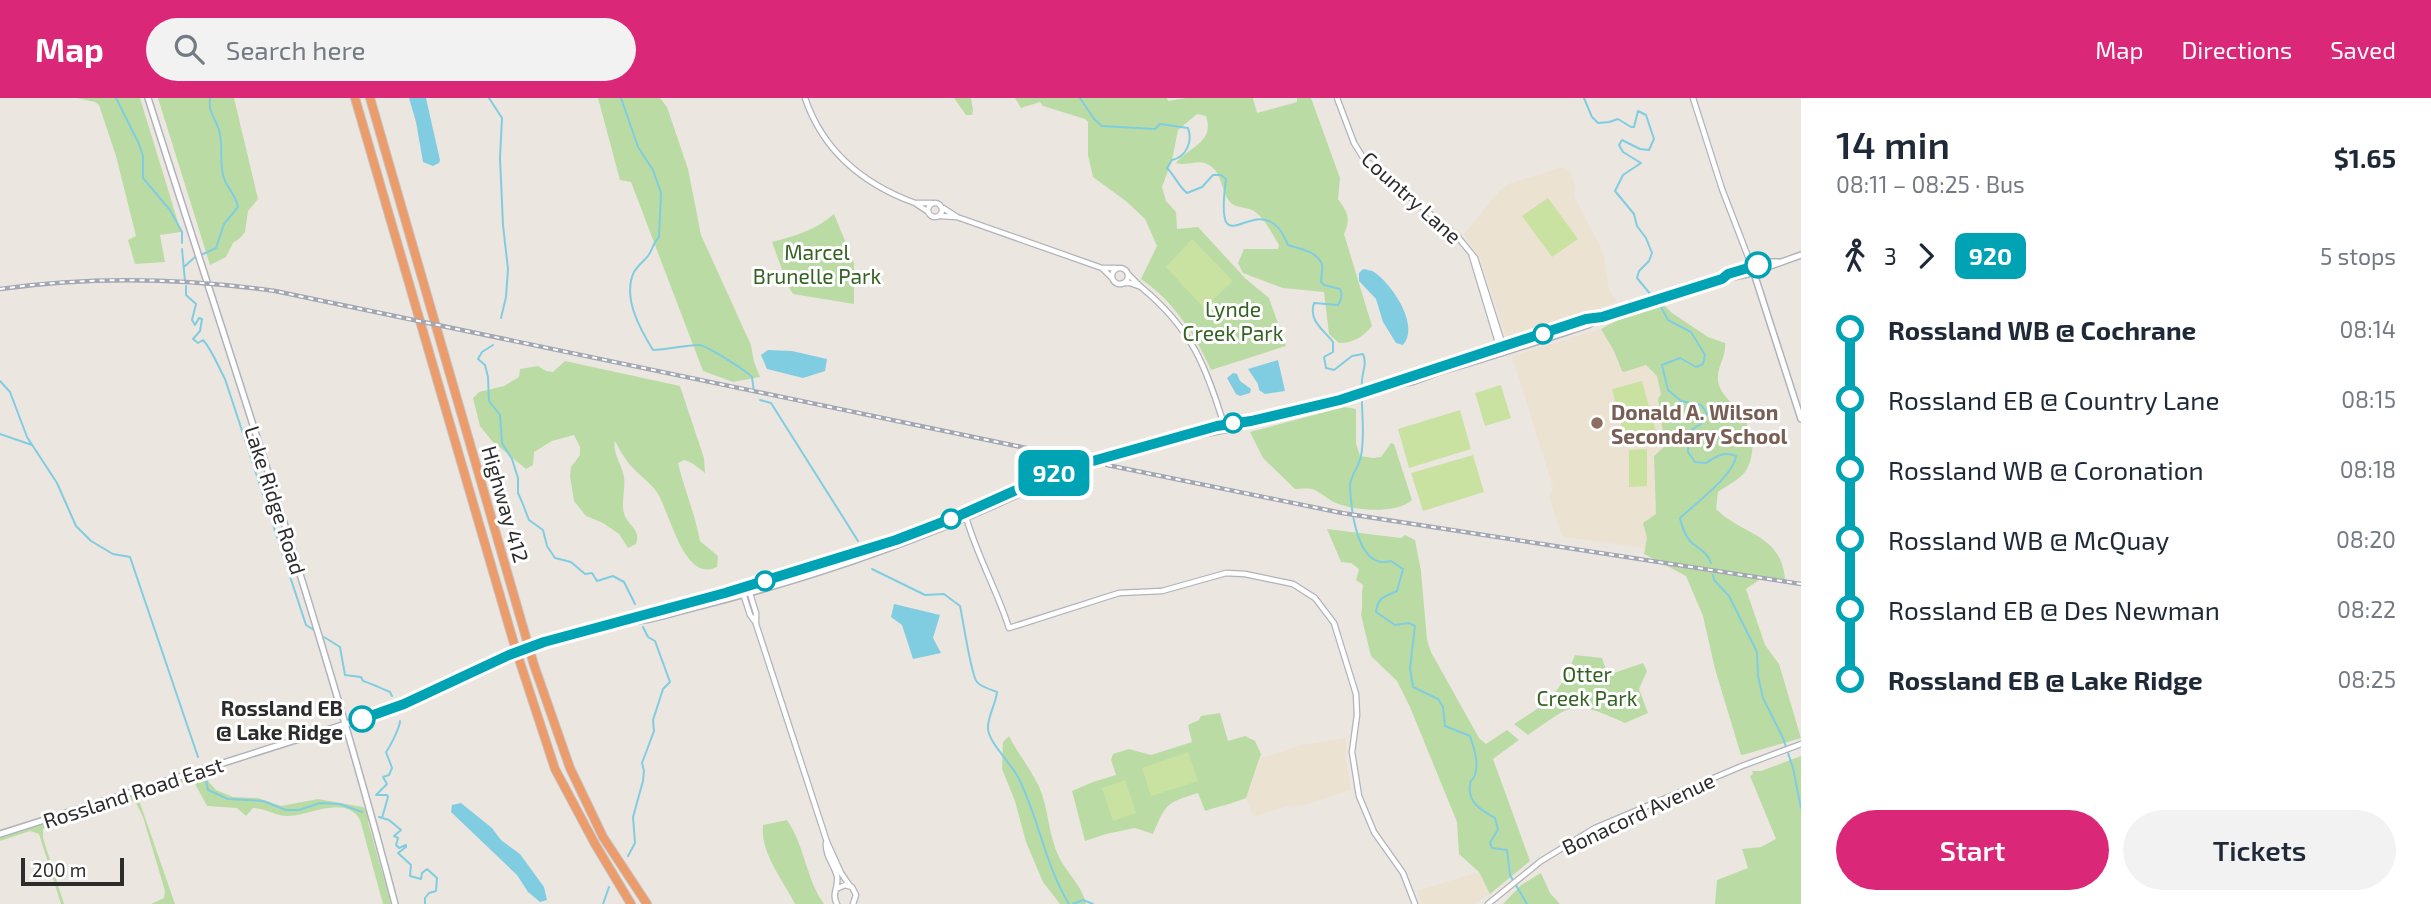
<!DOCTYPE html>
<meta charset="utf-8">
<style>
body{margin:0;font-family:"Exo 2",sans-serif;background:#f2f2f3;color:#1f2937;height:100vh;display:flex;flex-direction:column;font-size:26px;white-space:nowrap}
*{box-sizing:border-box;margin:0}
p{font-size:23px;color:#747a83}
.icon{flex:none;width:38px;height:38px;fill:none;stroke:currentColor;stroke-width:2;stroke-linecap:round;stroke-linejoin:round}
.map{position:relative;flex:1;overflow:hidden}
.side{display:flex;flex-direction:column;background:#fff;width:630px}
.side>*{flex:none}
.badge{padding:0 14px;border-radius:10px;font-size:24px;line-height:46px}
.scale{position:absolute;left:21px;bottom:18px;width:103px;box-sizing:border-box;padding-left:7px;border:4px solid #2c2c2c;border-top:0;font-size:19px;line-height:24px;white-space:nowrap;color:#2c2c2c;-webkit-text-stroke:5px #fff;paint-order:stroke}
.map>.badge{position:absolute;translate:-50% -50%;box-shadow:0 0 0 4px #fff}
.legs{display:flex;align-items:center;gap:10px;height:77px;padding:0 35px;font-size:23px}
.legs p{margin-inline-start:auto}
.overview{display:flex;align-items:center;justify-content:space-between;height:119px;padding:0 35px}
h1{font-size:38px;font-weight:600;line-height:52px}
.action{display:flex;gap:14px;margin-top:auto;padding:14px 35px}
.action a{flex:1;height:80px;border-radius:42px;background:#db2777;color:#fff;font-size:28px;font-weight:600;line-height:80px;text-align:center}
.action a+a{background:#f2f2f3;color:#1f2937}
ul{padding:0 35px;list-style:none}
li{display:flex;align-items:center;gap:24px;height:70px;font-size:26px}
li i{display:grid;place-items:center;width:10px;height:100%;margin:0 9px;background:currentColor}
li i::after{content:'';width:18px;height:18px;margin:-9px;border:5px solid;border-radius:50%;background:#fff}
li p{margin-inline-start:auto}
li:first-child i{background:linear-gradient(#0000 50%,currentColor 0)}
li:last-child i{background:linear-gradient(currentColor 50%,#0000 0)}
header{display:flex;align-items:center;gap:42px;box-sizing:border-box;height:98px;padding:0 35px;background:#db2777;color:#fff}
header strong{font-size:33px}
nav{display:flex;gap:38px;margin-inline-start:auto;font-size:24px}
.search{width:490px;height:63px;background:#f2f2f3;display:flex;align-items:center;gap:18px;box-sizing:border-box;padding:0 24px;border-radius:38px;color:#747a83;font-size:26px}
main{display:flex;flex:1;min-height:0}
.map>svg:first-child{display:block}
</style>
<header>
<strong>Map</strong>
<div class="search"><svg class="icon" aria-label="search" viewBox="0 0 24 24"><circle cx="10" cy="10" r="6"/><path d="M15 15l6 6"/></svg>Search here</div>
<nav><a>Map</a><a>Directions</a><a>Saved</a></nav>
</header>
<main>
<div class="map">
<svg width="1801" height="806" viewBox="0 0 1801 806">
<rect width="100%" height="100%" fill="#ece6e0"/>
<path fill="#ebe2d2" d="M1563,69L1570,73L1575,89L1574,98L1603,154L1609,192L1617,204L1507,242L1481,163L1464,136L1500,92L1508,86Z
M1601,231L1614,253L1622,273L1625,274L1646,267L1657,278L1661,296L1658,301L1665,348L1654,359L1656,416L1643,425L1647,440L1645,450L1562,439L1549,398L1553,389L1512,258Z
M1346,640V665L1351,692L1305,707L1284,709L1253,719L1246,700L1261,660L1303,647Z
M1479,774L1490,796L1474,806H1421L1417,793Z"/>
<path fill="#badca4" d="M77,0H140L181,134L160,137L165,164L135,166L128,142L136,138L116,58L99,7L95,4Z
M158,0H234L258,101L248,113L245,134L240,140L233,145L226,159L210,167Z
M598,0H660L667,9L688,71L701,137L751,247L754,264L760,279L733,284L703,273L631,84L620,82Z
M954,0H971L973,12L972,17H966Z
M1015,0H1167L1168,3L1186,0H1253L1257,15L1297,4V0H1311L1340,80L1338,101C1348,115 1351,120 1344,136L1372,228C1363,239 1353,245 1339,245L1329,236L1324,194L1283,190L1243,175L1238,165L1244,151H1278L1279,147C1272,136 1264,118 1252,112C1245,109 1236,110 1231,105C1221,95 1223,75 1209,67C1198,60 1187,69 1176,65C1189,48 1215,45 1206,18L1197,16L1178,32L1172,62L1162,89L1166,103L1176,114L1177,131L1198,129L1246,181L1269,200L1286,248L1211,272C1195,236 1174,204 1141,181L1157,148L1145,121L1127,104L1093,79L1088,57V24L1085,21L1043,8L1040,4L1021,10Z
M834,116L854,165V206L793,196L788,188L772,144C795,138 816,132 834,116Z
M1663,206L1672,215L1708,239L1725,245C1727,260 1714,271 1719,287C1722,297 1732,305 1739,313C1752,330 1758,354 1745,374C1739,382 1726,388 1718,394L1716,411C1742,437 1782,436 1785,482H1759L1746,491L1765,547L1779,566L1801,640L1746,656L1741,657L1715,571L1703,518L1686,478L1644,456L1647,440L1643,425L1656,416L1654,358L1665,348L1658,301L1661,296L1657,278L1646,267L1624,274L1622,273L1614,253L1601,231L1630,215Z
M565,263L680,288L704,360L705,375L692,365L684,362L678,365C684,391 695,415 700,443L718,458L717,469C683,486 670,412 656,393C650,384 640,378 633,370C625,362 620,352 615,343C612,354 622,367 624,379C626,391 620,407 625,418C630,429 641,432 636,446L628,450L619,436L603,425L586,418L574,403L570,378L571,369L580,357V349L574,337L552,343L534,354L533,367L526,371L492,343L480,328L473,300L479,294L504,288L519,279L520,271L538,268L546,273L553,274Z
M1344,309L1356,311V345L1360,358L1373,360L1381,359L1391,345L1394,346L1412,402C1396,416 1356,413 1336,405C1328,402 1321,394 1312,391C1307,390 1300,391 1295,391L1263,360L1250,334Z
M1327,431L1401,440L1405,437L1415,442L1421,473L1427,542L1431,554L1479,640L1486,646L1507,632L1519,642L1493,661L1530,763L1490,796L1479,774L1459,756L1457,724L1410,609L1397,583L1371,558L1361,517C1363,507 1361,498 1363,487L1356,482L1359,471L1351,465L1341,464Z
M1575,557L1602,560L1608,577L1643,565L1647,573L1639,591L1648,615L1625,625C1571,601 1575,605 1528,637L1514,626C1550,603 1559,597 1575,557Z
M1220,615L1228,643L1245,638L1255,643L1261,656L1246,700C1232,706 1219,708 1205,713L1198,695C1165,705 1166,706 1153,736L1135,730L1106,736L1085,743L1072,693L1093,684L1116,677L1111,662L1113,656L1129,651L1151,657L1192,644L1188,627L1199,622L1201,618Z
M1009,638C1019,658 1035,676 1042,696C1049,717 1049,738 1059,759C1067,775 1083,789 1086,806H1060L1043,784L1026,744L1015,703L1002,671L1003,644Z
M1801,658V806H1715L1717,782L1748,770L1742,751L1761,749L1776,741L1750,678L1753,676L1752,673H1761Z
M206,674L211,675L208,683L216,692L233,699L258,700L281,708L318,701L363,709L372,717L368,724L391,806H383L360,722C345,695 306,720 286,718C274,717 264,710 253,710L246,718L237,710L207,708L194,684L185,683L186,681Z
M183,682V684L145,697L142,699L140,705L175,806H151L164,800L165,793L143,719L135,703L126,704L52,726L43,731V740L64,806H61L39,736L30,733L0,743V738Z
M787,722C805,748 806,781 824,806H795C783,782 760,755 763,727Z
M1541,775L1550,795L1560,806H1503L1521,787Z"/>
<path fill="#cae2a1" d="M1548,100L1578,141L1552,159L1522,118Z
M1192,141L1233,183L1204,210L1166,169Z
M1642,283L1656,333L1625,341L1612,291Z
M1501,287L1511,320L1485,328L1475,295Z
M1460,312L1471,351L1409,370L1398,331Z
M1647,351V388L1629,389V352Z
M1473,357L1484,394L1423,413L1411,375Z
M1188,654L1198,683L1151,698L1142,670Z
M1125,682L1136,715L1113,723L1102,690Z"/>
<path fill="#80cde1" d="M409,0H426L440,62L439,65L433,68L423,64L416,24Z
M1363,171C1367,172 1371,172 1374,174C1393,187 1420,228 1403,247L1396,245L1383,224L1376,201L1359,183V175Z
M768,252L792,253L827,261L825,273L803,280L767,271L761,257Z
M1278,262L1285,293L1265,296L1259,292L1258,286L1248,271Z
M1233,275L1237,276L1240,283L1251,291L1250,295L1240,298L1236,296L1227,280Z
M894,506L940,517L933,540L941,555L913,561L902,527L891,519Z
M461,705L492,730L501,742L520,756L544,789L547,802L540,804L528,794L517,777L451,714L452,707Z"/>
<g fill="none" stroke-linecap="round" stroke-linejoin="round">
<path stroke="#80cde1" stroke-width="2" d="M116,0L139,46L143,58V80L170,112L182,134V145
M489,0L502,20L500,60L503,127L508,171L506,199L501,220
M621,0L638,49L653,72L661,95L659,139C653,145 653,151 648,158C644,163 637,168 634,174C622,199 640,231 653,252C668,252 683,247 699,247C706,247 745,272 752,279L754,294
M1080,0L1094,21L1102,28L1155,31L1160,26L1188,30C1193,44 1186,59 1172,62L1167,70C1175,78 1179,89 1187,95L1202,89L1213,77H1221L1226,81C1215,163 1245,109 1271,124C1280,129 1284,138 1288,147C1298,150 1319,154 1322,167C1323,171 1321,179 1321,184L1324,187L1340,191C1343,196 1341,202 1338,207L1314,205C1308,223 1324,232 1333,244V254L1324,259L1326,270L1334,272L1352,258L1363,256C1367,265 1363,272 1362,282C1360,307 1366,333 1361,358C1359,369 1350,378 1350,388C1351,411 1357,473 1391,463L1403,471L1397,493C1385,499 1378,498 1376,514L1395,527L1409,525L1415,528L1410,570L1413,589L1438,601L1443,609L1445,628L1470,638C1474,650 1479,664 1475,677C1472,685 1471,678 1470,687C1467,704 1482,713 1495,720L1498,731L1490,745L1492,750L1507,752L1510,777L1527,806
M1584,0L1592,19L1598,25L1609,24L1618,21L1631,29H1634L1638,13L1646,17L1654,41L1649,52L1640,51L1622,42L1619,47L1623,54L1641,65L1623,77L1615,93L1634,116L1637,128L1646,140L1652,155L1649,163L1639,173L1637,180L1661,209L1668,222L1691,234L1705,257L1703,266L1696,269L1680,260L1662,267L1668,292L1681,303L1701,307L1707,315L1701,326L1688,334V354L1695,364L1706,365C1716,358 1725,353 1736,358C1734,377 1695,406 1680,420C1682,428 1684,436 1690,443C1698,451 1707,453 1711,465
M182,151L185,183
M201,157L216,150L224,126L238,109C236,98 230,93 225,83C218,69 224,48 219,32C215,19 208,15 210,0
M185,168L195,159
M186,188V197L196,206L192,222L195,227L199,220L202,221L200,233L193,241L198,245L203,242C211,250 219,270 225,281L306,527L314,532
M493,247L482,254L478,261L485,267L488,279L489,303L500,317L502,345L512,361L518,380V395L522,404L529,422L543,432L547,448L555,460L571,464L585,476L592,475L597,483L613,478L624,484L635,506
M0,283L10,294L27,339L57,385L76,428L91,443L113,456L130,459L198,659
M760,302L771,305L858,443
M0,336L32,347
M872,471L925,497L944,496L960,508C963,521 971,578 977,584C981,589 992,592 997,594C996,606 987,619 988,631C989,645 1012,666 1019,681C1039,721 1045,767 1069,806
M1713,477L1714,482L1729,498L1757,554L1758,578L1763,600L1783,640L1793,670L1801,710
M324,539L340,549L345,577L361,579L363,583C373,586 380,590 390,594L392,598
M205,677L208,692L228,701L263,703L286,712H299L320,705L340,706L362,714
M379,719L389,722L401,732L394,738L398,740L396,747L399,750L406,747V749L398,755L411,767L410,778L421,781L422,775L427,771L437,780L436,793L429,795L425,800V806
M382,720L388,699L387,697H376L387,686L383,679L389,677L392,670L386,654C390,649 400,629 400,623
M628,758L635,745L633,719L643,683L644,673L642,665L654,633L653,622L663,591L670,584L655,543L648,539L643,529
M603,806L609,789
M1073,806L1083,802L1093,806"/>
<defs>
<path id="tertiary" d="M805,0C823,53 863,86 915,105
M1337,0L1354,45L1364,61L1457,138L1475,160L1505,254
M1693,0L1722,91L1752,169
M928 112a7 7 0 1 1 14 0a7 7 0 1 1-14 0Z
M927,113L915,105H932
M940,118L957,119L943,110
M957,119L1102,170
M1472,158L1500,251
M1112 178a8 8 0 1 1 16 0a8 8 0 1 1-16 0Z
M1112,180L1102,170H1116
M1123,185H1130L1141,189L1129,177
M1141,189C1192,231 1206,268 1225,330
M966,419C977,458 997,492 1009,530L1119,495L1162,493L1226,475L1245,476L1293,486L1315,500L1334,525L1356,596L1357,617L1352,654L1359,698L1374,734L1403,775L1415,806
M748,489L756,515V526L827,744L841,775L850,788
M743,495L750,517L756,525
M826,745C825,757 834,767 837,778C839,789 831,796 837,806
M836,791L845,787L852,789L856,797L853,806
M1488,806L1541,763L1595,730L1742,668L1801,646"/>
<path id="secondary" d="M148,0C233,268 324,534 395,806
M1752,169L1801,321
M1722,181L1728,176L1771,164H1778
M1395,285C1410,288 1428,277 1442,273C1491,259 1539,243 1588,227L1598,221
M1200,335L1203,336L1243,328L1248,325
M622,523C644,526 678,513 700,508C811,480 920,443 1023,394C1037,387 1055,382 1067,373
M544,544L736,492L879,447L956,419L1061,372L1217,328L1251,323L1340,302L1586,221L1602,219L1722,181L1748,176L1801,157
M0,736L371,618L429,596L509,557"/>
<path id="motorway" d="M355,0L515,549L555,671L595,746L631,806
M370,0L534,567L570,670L603,739L647,806"/>
</defs>
<use href="#tertiary" stroke="#b1b3bb" stroke-width="7"/>
<use href="#secondary" stroke="#b1b3bb" stroke-width="8"/>
<use href="#motorway" stroke="#c4c4c4" stroke-width="10"/>
<use href="#tertiary" stroke="#fff" stroke-width="4.5"/>
<use href="#secondary" stroke="#fff" stroke-width="5"/>
<use href="#motorway" stroke="#ec9b6b" stroke-width="8"/>
<defs>
<path id="rail" d="M0,191C91,178 184,180 275,193L1069,359
M1107,367L1342,415L1801,486"/>
</defs>
<use href="#rail" stroke="#a3a7b4" stroke-width="4.5"/>
<use href="#rail" stroke="#fff" stroke-width="2" stroke-dasharray="5" stroke-linecap="butt"/>
<defs>
<path id="secondary-bridge" d="M509,557L544,544"/>
</defs>
<use href="#secondary-bridge" stroke="#b1b3bb" stroke-width="8" stroke-linecap="butt"/>
<use href="#secondary-bridge" stroke="#fff" stroke-width="5"/>
</g>
<g fill="none" stroke-linecap="round" stroke-linejoin="round">
<defs>
<path id="line-1" d="M362,621L404,606L509,557L544,544L725,495L896,442L956,419L1061,372L1217,328L1251,323L1340,302L1586,221L1602,219L1722,181L1728,176L1758,167"/>
</defs>
<use href="#line-1" stroke="#fff" stroke-width="16"/>
<use href="#line-1" stroke="#00a3b4" stroke-width="10"/>
</g>
<g fill="#fff" stroke="#00a3b4" stroke-width="3.5">
<circle cx="1758" cy="167" r="12"/>
<circle cx="1543" cy="236" r="9"/>
<circle cx="1233" cy="325" r="9"/>
<circle cx="951" cy="421" r="9"/>
<circle cx="765" cy="483" r="9"/>
<circle cx="362" cy="621" r="12"/>
</g>
<circle fill="#8d6e63" stroke="#fff" stroke-width="2.5" cx="1597" cy="325" r="7"/>
<g text-anchor="middle" dominant-baseline="central" stroke-width="6" stroke-linejoin="round" paint-order="stroke">
<g font-size="21" fill="#2c2c2c" stroke="#fff">
<text transform="translate(1412 99) rotate(42)">Country Lane</text>
<text transform="translate(276 402) rotate(72)">Lake Ridge Road</text>
<text transform="translate(506 406) rotate(74)">Highway 412</text>
<text transform="translate(133 694) rotate(-18)">Rossland Road East</text>
<text transform="translate(1638 715) rotate(-25)">Bonacord Avenue</text>
</g>
<g font-size="21" fill="#346223" stroke="#fff">
<text x="817" y="153">Marcel<tspan x="817" dy="24">Brunelle Park</tspan></text>
<text x="1233" y="210">Lynde<tspan x="1233" dy="24">Creek Park</tspan></text>
<text x="1587" y="575">Otter<tspan x="1587" dy="24">Creek Park</tspan></text>
</g>
<g font-size="21" font-weight="bold" fill="#785e54" stroke="#fff" text-anchor="start">
<text x="1611" y="313">Donald A. Wilson<tspan x="1611" dy="24">Secondary School</tspan></text>
</g>
<g font-size="21" font-weight="bold" fill="#2c2c2c" stroke="#fff" text-anchor="end">
<text x="343" y="609">Rossland EB<tspan x="343" dy="24">@ Lake Ridge</tspan></text>
</g>
</g>
</svg>
<div class="scale">200 m</div>
<b class="badge" style="left:1054px;top:375px;background:#00a3b4;color:#fff">920</b>
</div>
<section class="side">
<div class="overview"><div><h1>14 min</h1><p>08:11 – 08:25 · Bus</p></div><b>$1.65</b></div>
<div class="legs"><svg class="icon" aria-label="walk" viewBox="0 0 24 24"><circle cx="13" cy="4" r="2"/><path d="M13 8l-2 6 4 7M11 14l-3 7M7 12l3-4h3l4 4"/></svg>3<svg class="icon" aria-label="forward" viewBox="0 0 24 24"><path d="M9 5l7 7-7 7"/></svg><b class="badge" style="background:#00a3b4;color:#fff">920</b><p>5 stops</p></div>
<ul>
<li><i style="color:#00a3b4"></i><b>Rossland WB @ Cochrane</b><p>08:14</p></li>
<li><i style="color:#00a3b4"></i><span>Rossland EB @ Country Lane</span><p>08:15</p></li>
<li><i style="color:#00a3b4"></i><span>Rossland WB @ Coronation</span><p>08:18</p></li>
<li><i style="color:#00a3b4"></i><span>Rossland WB @ McQuay</span><p>08:20</p></li>
<li><i style="color:#00a3b4"></i><span>Rossland EB @ Des Newman</span><p>08:22</p></li>
<li><i style="color:#00a3b4"></i><b>Rossland EB @ Lake Ridge</b><p>08:25</p></li>
</ul>
<div class="action"><a>Start</a><a>Tickets</a></div>
</section>
</main>
